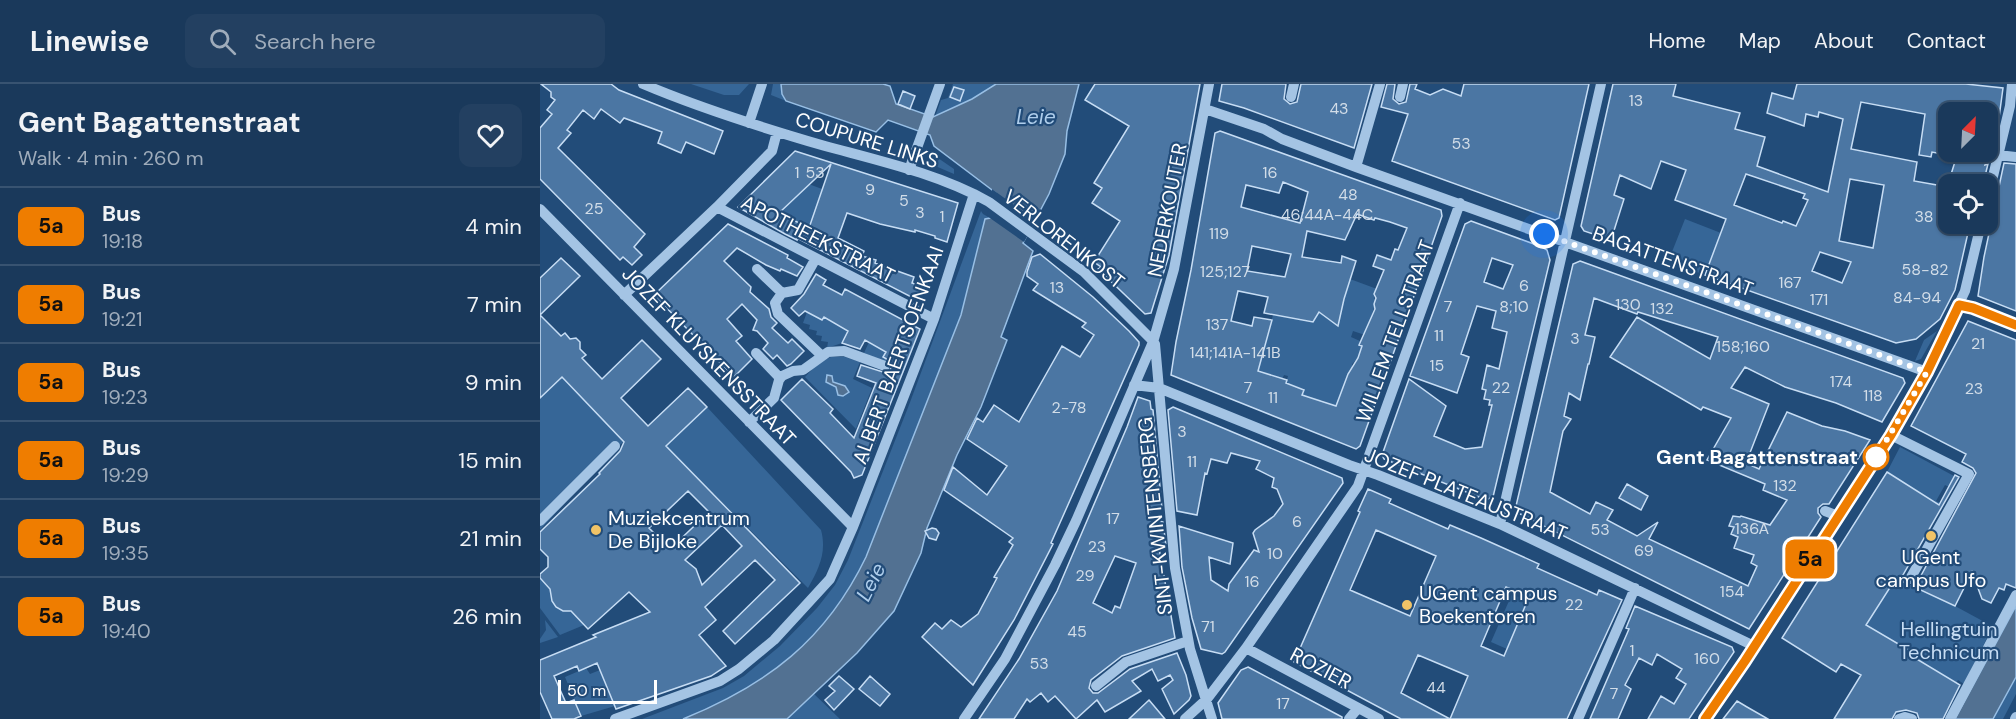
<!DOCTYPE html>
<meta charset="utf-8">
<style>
body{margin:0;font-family:"DM Sans",sans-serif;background:#234061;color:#f1f3f6;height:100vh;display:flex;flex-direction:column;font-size:22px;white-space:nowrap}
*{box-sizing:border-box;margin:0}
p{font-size:20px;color:#9facbb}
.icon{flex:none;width:33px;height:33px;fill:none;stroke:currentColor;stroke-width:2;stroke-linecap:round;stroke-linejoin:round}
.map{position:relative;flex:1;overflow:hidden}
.details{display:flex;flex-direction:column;background:#1a395b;width:540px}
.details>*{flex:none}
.badge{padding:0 12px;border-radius:9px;font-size:21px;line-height:39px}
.needle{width:39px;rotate:24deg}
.buttons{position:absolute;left:1398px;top:18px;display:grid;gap:12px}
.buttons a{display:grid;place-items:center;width:60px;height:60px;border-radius:12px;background:#1a395b;box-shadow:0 2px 4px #0004,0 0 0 2px #385371;font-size:30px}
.scale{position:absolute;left:18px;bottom:15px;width:99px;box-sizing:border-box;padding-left:6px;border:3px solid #fff;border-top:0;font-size:16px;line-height:21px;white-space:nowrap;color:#fff;-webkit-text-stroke:4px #224c79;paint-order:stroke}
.you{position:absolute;width:30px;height:30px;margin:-15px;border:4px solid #fff;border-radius:50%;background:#1a73e8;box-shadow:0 0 0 9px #1a73e833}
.map>.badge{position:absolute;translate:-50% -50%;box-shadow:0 0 0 3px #fff}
.round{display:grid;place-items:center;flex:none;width:63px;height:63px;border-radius:12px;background:#234061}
.overview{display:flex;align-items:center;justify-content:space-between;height:102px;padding:0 18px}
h1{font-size:28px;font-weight:700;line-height:45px}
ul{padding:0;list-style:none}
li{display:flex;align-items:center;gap:18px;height:78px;padding:0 18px;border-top:2px solid #385371}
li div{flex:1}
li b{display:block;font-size:22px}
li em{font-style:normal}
li .badge{min-width:66px;font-weight:700;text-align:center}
header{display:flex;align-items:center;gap:36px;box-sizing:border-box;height:84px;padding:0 30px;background:#1a395b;border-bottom:2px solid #385371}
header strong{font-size:28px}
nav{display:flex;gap:33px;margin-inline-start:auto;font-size:21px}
.search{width:420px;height:54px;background:#234061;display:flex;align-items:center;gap:15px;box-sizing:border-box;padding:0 21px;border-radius:12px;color:#9facbb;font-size:22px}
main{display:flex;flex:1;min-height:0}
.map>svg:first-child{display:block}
</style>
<header>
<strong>Linewise</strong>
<div class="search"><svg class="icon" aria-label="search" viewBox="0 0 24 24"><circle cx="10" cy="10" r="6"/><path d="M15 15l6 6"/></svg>Search here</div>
<nav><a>Home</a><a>Map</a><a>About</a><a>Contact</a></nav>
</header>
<main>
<section class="details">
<div class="overview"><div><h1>Gent Bagattenstraat</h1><p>Walk · 4 min · 260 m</p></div><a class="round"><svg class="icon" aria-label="heart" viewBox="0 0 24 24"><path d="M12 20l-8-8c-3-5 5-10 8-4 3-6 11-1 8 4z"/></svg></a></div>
<ul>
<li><span class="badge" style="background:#ef7d00;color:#111">5a</span><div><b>Bus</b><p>19:18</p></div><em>4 min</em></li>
<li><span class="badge" style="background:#ef7d00;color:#111">5a</span><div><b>Bus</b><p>19:21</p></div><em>7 min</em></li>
<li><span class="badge" style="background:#ef7d00;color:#111">5a</span><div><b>Bus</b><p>19:23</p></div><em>9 min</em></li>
<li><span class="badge" style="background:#ef7d00;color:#111">5a</span><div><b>Bus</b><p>19:29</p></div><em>15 min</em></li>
<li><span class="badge" style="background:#ef7d00;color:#111">5a</span><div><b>Bus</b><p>19:35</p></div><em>21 min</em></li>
<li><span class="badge" style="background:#ef7d00;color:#111">5a</span><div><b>Bus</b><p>19:40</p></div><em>26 min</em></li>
</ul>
</section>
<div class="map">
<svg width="1476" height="635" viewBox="0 0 1476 635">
<rect width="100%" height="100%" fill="#224c79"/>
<path fill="#366697" d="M151,0H209L199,11H184Z
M233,0H241L242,10L246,17L231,11Z
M413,0H456L432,15L395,33L401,16L408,14Z
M392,72H395L414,85V90L393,81L390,77Z
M266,99L282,105L269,145L231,125Z
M441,127L443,130L450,134L447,136L421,231L326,473C296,535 251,581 190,613C175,621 159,631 143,635C131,635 115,635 102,635L183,604L204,592L240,562L277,524L295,501L308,476L369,321Z
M1145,135L1181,149L1165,191L1128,178Z
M810,195L837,205L834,209L835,221L825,251L813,247L811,253L820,257L819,261L823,262L820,272L812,280V291L808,290L802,305L804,320L798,318L796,322L781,316L778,321L770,314L762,311L764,305L746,299L748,292L744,291L741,298L732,295V291L718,286L733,231L773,238L778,228L790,235L804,215Z
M288,224L308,247L302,259L287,264L288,258L281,257L282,252L276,251L277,247L269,245L270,241L263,239L267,228L282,236Z
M1397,247L1381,275L1375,277L1384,256Z
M339,250L350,270L346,278L324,269L329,258L334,261Z
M291,273H305L320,278L313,295L332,304L316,345L265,293L279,278Z
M22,293L84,357L55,386L0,446V314Z
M167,323L281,446C287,468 279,485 268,504L126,362Z
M1360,363L1414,392L1409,403L1405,401L1396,417L1400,419L1399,421L1347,388Z
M0,494L11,506C10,519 17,527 31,527L44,541L20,551L0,524Z
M1356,494L1415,522L1450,541L1451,546L1424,600L1418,596L1416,599L1365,568L1326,541Z
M972,510L987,517L967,565L951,558Z
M5,536L18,553L0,559V555L6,546Z
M46,584L50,590L60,586L75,622L41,632L25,593Z
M1476,593V610L1463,635H1453Z
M274,610L300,635H247Z"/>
<path fill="#527192" stroke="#98bfe5" stroke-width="1.5" d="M241,0H343L350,2L356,20L393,33L432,15L456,0H539L527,47L525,70L509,110L483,159L493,167L461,253L467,256L441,323L417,371L387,444L381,469L354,527L317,569L247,635H143C227,601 286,556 326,473L421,231L445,135L450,134L456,109L394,62L390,51L348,36L336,48L246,17L242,10Z
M287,291L292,292L293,298L305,302L309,308L303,312L298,311L296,303L286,298Z
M1476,522V593L1453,635H1415Z"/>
<path fill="#224c79" d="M452,105L496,137L484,158L447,132L452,110Z"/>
<path fill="#4b76a3" stroke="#c7ddf4" stroke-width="1.5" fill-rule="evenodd" d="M1,0H71L79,6L183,47L174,70L146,58L141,69L118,59L122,48L84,34L80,39L61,25L54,35L43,26L27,46L31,49L18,64L105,150L94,163L102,171L92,181L83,173L80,176L0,95V44L12,30L7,26L15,16L11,13V8Z
M555,0H660L629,171L611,229L605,230L558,185L561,183L554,178L580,137L552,119L562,104L554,99L589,42L545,16Z
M682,0H746L744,15L750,20L757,18L761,0H832L814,64L704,24L679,17Z
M847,0H855L853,15L859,20L866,18L870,0H877L875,5L890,11L903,5L921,12L924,0H1049L1019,134L1015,136L852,77L868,30L841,23Z
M1073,0H1136L1133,12L1200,29L1195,45L1225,53L1217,82L1288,108L1303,35L1279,28L1278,33L1266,30L1264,42L1227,29L1232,9L1253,15L1257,0H1426L1463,4L1458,41L1451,67H1448V28H1408V71L1392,68L1391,73L1379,71L1385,30L1321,18L1311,65L1377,78L1374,97L1408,103V140H1430L1415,206L1400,235L1376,255L1356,259L1165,191L1186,135L1135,116L1146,86L1121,77L1111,105L1080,91L1074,111L1084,115L1071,156L1044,147L1041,142ZM1206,90L1265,110L1263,114L1268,116L1256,142L1243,137L1242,139L1194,121ZM1310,95L1344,101L1333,164L1299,157ZM1280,168L1311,178L1302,199L1272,187Z
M414,3L424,6L420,17L410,13Z
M363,7L375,12L370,25L358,20Z
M680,47L901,126L902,132L874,212L820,362L816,365L631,291L636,258L651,186L675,49ZM743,98L768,108L760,139L701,123L706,101L739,109ZM817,130L834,136L835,134L850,138L867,144L858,166L855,165L851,176L837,171L833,182L844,186L834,210L836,214L834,220L835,225L819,261L822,262L818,274L808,290L796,322L762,311L764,306L746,299L747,296L718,287L732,236L714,233L712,242L691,237L698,207L728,213L724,229L773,238L779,228L798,242L804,215L816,177L802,172L801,179L762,173L767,147L805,156ZM712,162L751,170L745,193L707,187Z
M255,67L418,119L407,158L395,154V152L375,146V148L340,140L307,129L298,154L324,167L322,172L336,176L335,179L374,193L372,199L381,202L377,216L257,154V156L245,150L198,123ZM291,80L269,144L239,129Z
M1418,68H1450L1445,81L1448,80L1443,100H1408Z
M1464,79L1476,80V227L1438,212L1444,173Z
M931,137L1002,163L1007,166L1010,176L953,413L946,416L844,375L842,371L869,295L906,322L894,352L925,365L942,363L952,321H949L950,316L944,315L946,306L942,305L947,281L959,285L967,248L952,244L956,227L937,222L921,270L929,273L917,309L870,292L925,140ZM952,174L973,181L963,205L944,198Z
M188,140L248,171L247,174L263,183L257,192L241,185L240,187L226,181L197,164L184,177L211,203L210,208L229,225L231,233L237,239L232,244L248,259L252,255L264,267L251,280L247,282L237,271L233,275L223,265L228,259L217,247L213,246L217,236L202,220L187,235L202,252L196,257L212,275L194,293L114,211Z
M500,170L553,213L589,247L599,258V261L511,459L513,460L474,536L433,601L382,553L395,539L402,545L411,536L421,543L438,530L457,494L454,493L473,461L469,458L473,454L404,406L413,383L447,411L467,382L427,355L437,334L443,338L454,321L479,338L522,262L540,273L554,251L542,243L546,239L493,206L498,200L487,192V188L492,173Z
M21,174L40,192L0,231L21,252L25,249L30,255L36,254L40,258V265L46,271L42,274L62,295L102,256L121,275L81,314L108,342L148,304L167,323L126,362L260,499L195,560L183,547L235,496L215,476L165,523L176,536L159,551L186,582L171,592L76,625L57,579L39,587L37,582L14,592L26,619L34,616L41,632L34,635H12L0,608V576L56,553L53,551L110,528L89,508L48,545L31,527H23L16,523L12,517L10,505L0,494V490L8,483V473L0,465V448L60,390L59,389L80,367L84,358L22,293L0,314V194ZM148,407L169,428L130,465L109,444ZM182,441L202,462L162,501L156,485L145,476Z
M1040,177L1363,294L1365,299L1342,338L1296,319L1245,303L1205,283L1191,304L1229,320L1206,379L1219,385L1247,328L1282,342L1305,347L1330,356L1289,420H1283L1278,424V429L1281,433L1209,545L980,430L976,422L1033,180ZM1054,214L1097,230L1098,228L1178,253L1170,275L1097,233L1070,273L1161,326L1163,323L1191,334L1167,376L1225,400L1223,406L1247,416L1230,441L1201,432L1200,433L1193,432L1189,442L1194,443L1191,450L1198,453L1194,464L1214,471L1211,479L1217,482L1208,502L1109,455L1118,438L1097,452L1067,436L1073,426L1056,418L1050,430L1010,408L1023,347L1031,335L1024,332L1029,309L1040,316L1048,280H1049L1055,253L1045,251Z
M276,190L286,196L283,201L302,211L305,205L380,245L322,391L314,394L311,388L241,316L262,295L293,325L290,329L314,354L336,299L317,292L321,281L346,289L350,287L352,280L350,277L343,273L346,268L325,256L320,265L302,259L308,247L284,233L282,236L265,227L259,232L251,224L264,210Z
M1428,237L1476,256V504L1466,500L1464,506L1459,504L1451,519L1442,515L1432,488L1415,522L1372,502L1377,499L1436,389L1433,384L1422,378L1426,370L1371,342Z
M598,313L610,317L611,325L613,326L622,425L611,423L609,433L623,438L626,462L619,464L635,554L582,572L551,596L549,604L553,609H558L590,585L637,569L646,591L651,612L649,616L634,630L622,605L633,596L630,591L618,597L612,585L592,597L601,607L565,628L557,616L536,635L515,612L508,618L501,609L490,618L487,615L474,635H439L479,575L517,507L587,343ZM575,472L596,479L580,524L575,522L572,529L553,519Z
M633,323L802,394L803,399L685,568L682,570L661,565L652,534L642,483L639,442L693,459L690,480L669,473L671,496L688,507L689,500L714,466L719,468L713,449L715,446L734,432L743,420L737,405L732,403L734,394L716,385L720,377L691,369L687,379L671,375L667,390L665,389L657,431L637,427L628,326Z
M1347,388L1399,421L1415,391L1419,393L1363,491V498L1356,494L1326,541L1367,565L1365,568L1420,601L1403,635H1379L1377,629L1366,626L1356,628L1352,635H1294L1321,591L1301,580L1296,588L1242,554Z
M1087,400L1108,412L1101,426L1079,414Z
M828,405L851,415L849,419L908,445L910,441L941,454L999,480L997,484L1057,511L1059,506L1082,516L1027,635H861L754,578L820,428L818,427ZM836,446L896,472L870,532L810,506ZM966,503L989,513L964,572L941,562ZM878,571L928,592L910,635L861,609Z
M392,444L396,445L399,449L396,456L389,454L385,447Z
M1095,522L1192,563L1194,568L1149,635H1108L1121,612L1134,620L1146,600L1136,594L1142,585L1117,570L1112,581L1099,574L1085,601L1091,605L1078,635H1050L1089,545L1086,544Z
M708,583L802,633V635H682L678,619L701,586Z
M299,592L314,605L294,626L285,616L295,607L289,602Z
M330,592L350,610L340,622L319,605Z
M609,616L625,635H589Z
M1197,617L1207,623L1228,635H1183Z"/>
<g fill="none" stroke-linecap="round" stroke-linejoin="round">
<path stroke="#a4c4e4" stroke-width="10" d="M103,0C162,25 223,44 285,62C340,77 399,90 449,118L544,188L611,255L615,260L635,484L650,565L672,635
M751,13L754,0
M860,13L863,0
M665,25L724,45L742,55L816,83L1387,288
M209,39L222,0
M1458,71L1476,73
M816,83L840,0
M369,86L400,0
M1448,113L1470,22L1472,0
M177,123L394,235
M0,125L313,443
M276,174L258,206L242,209L235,219L238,230L281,271
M217,185L242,209
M84,211L177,123L232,67L237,48
M1419,221L1433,224L1476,241
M216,269L240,294
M594,301L619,304L809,381L838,391L960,440L1214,562
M209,338L234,314L239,296L242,292L253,287L263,286L288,268L304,267L345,282
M1351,351L1429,390L1370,495
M1285,427L1298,432
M0,437L75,362
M960,440L1061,0
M706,564L839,635
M556,602L586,578L648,557
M75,635L180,597L199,585L234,556L290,495L313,443L394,235L434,110
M424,635L465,575L515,481L536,437L613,258L634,185L669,0
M645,635L667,615L706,564L818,402L920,119
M809,635L818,624
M1038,635L1095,504
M1165,635L1205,577L1351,351L1387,288L1425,207L1441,140
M1359,635L1365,633L1372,635
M1410,635L1476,511
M1475,635L1476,633"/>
</g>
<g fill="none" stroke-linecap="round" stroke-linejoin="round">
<defs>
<path id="line" d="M1165,635L1205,577L1351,351L1387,288L1419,221L1433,224L1476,241"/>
</defs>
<use href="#line" stroke="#fff" stroke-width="14"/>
<use href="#line" stroke="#ef7d00" stroke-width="9"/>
<path stroke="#fff" stroke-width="6" stroke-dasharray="0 10.8" d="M1004,150L1387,288L1333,379L1336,373"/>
</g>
<circle fill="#fff" stroke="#ef7d00" stroke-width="3" cx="1336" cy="373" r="12"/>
<g fill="#f0c367" stroke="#224c79" stroke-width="2">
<circle cx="56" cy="446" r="6"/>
<circle cx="1391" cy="452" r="6"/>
<circle cx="867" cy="521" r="6"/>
</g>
<g text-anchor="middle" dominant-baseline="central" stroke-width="4.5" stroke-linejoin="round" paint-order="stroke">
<g font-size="16" fill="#d2dde8">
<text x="1096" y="16">13</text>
<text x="799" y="24">43</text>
<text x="921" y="59">53</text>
<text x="257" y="88">1</text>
<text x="275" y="88">53</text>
<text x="730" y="88">16</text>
<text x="330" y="105">9</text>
<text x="808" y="110">48</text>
<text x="364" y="116">5</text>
<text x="54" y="124">25</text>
<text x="380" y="128">3</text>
<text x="787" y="130">46;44A-44C</text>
<text x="402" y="132">1</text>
<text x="1384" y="132">38</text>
<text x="679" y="149">119</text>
<text x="1385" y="185">58-82</text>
<text x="685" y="187">125;127</text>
<text x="1250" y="198">167</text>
<text x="984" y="201">6</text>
<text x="517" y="203">13</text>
<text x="1377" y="213">84-94</text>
<text x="1279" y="215">171</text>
<text x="1088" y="220">130</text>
<text x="908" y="222">7</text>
<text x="974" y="222">8;10</text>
<text x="1122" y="224">132</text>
<text x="677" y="240">137</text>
<text x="899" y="251">11</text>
<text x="1035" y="254">3</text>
<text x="1438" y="259">21</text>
<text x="1203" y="262">158;160</text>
<text x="695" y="268">141;141A-141B</text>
<text x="897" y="281">15</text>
<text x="1301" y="297">174</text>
<text x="708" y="303">7</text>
<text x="961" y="303">22</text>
<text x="1434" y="304">23</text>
<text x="1333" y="311">118</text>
<text x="733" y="313">11</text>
<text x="529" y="323">2-78</text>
<text x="642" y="347">3</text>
<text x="652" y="377">11</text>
<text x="1245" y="401">132</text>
<text x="573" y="434">17</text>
<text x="757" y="437">6</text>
<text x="1212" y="444">136A</text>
<text x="1060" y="445">53</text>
<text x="557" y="462">23</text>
<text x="1104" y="466">69</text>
<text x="735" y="469">10</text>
<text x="545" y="491">29</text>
<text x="712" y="497">16</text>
<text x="1192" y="507">154</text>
<text x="1034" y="520">22</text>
<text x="668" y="542">71</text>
<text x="537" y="547">45</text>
<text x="1092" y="566">1</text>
<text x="1167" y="574">160</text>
<text x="499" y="579">53</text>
<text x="896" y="603">44</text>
<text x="1074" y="609">7</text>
<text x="743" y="619">17</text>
</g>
<g font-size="20" fill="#fff" stroke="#224c79">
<text transform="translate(327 56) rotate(17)">COUPURE LINKS</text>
<text transform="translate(627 126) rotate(-79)">NEDERKOUTER</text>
<text transform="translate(278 155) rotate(27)">APOTHEEKSTRAAT</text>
<text transform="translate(524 155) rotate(38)">VERLORENKOST</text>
<text transform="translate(1133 177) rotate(20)">BAGATTENSTRAAT</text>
<text transform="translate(855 247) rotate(-70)">WILLEM TELLSTRAAT</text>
<text transform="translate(358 271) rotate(-70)">ALBERT BAERTSOENKAAI</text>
<text transform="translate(169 272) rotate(46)">JOZEF KLUYSKENSSTRAAT</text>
<text transform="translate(926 410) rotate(22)">JOZEF PLATEAUSTRAAT</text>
<text transform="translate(615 432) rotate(-96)">SINT-KWINTENSBERG</text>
<text transform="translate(781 584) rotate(28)">ROZIER</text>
</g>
<g font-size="20" font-weight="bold" fill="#fff" stroke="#224c79" text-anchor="end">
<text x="1318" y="373">Gent Bagattenstraat</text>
</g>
<g font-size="20" fill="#fff" stroke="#224c79" text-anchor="start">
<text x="68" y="434">Muziekcentrum<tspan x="68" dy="23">De Bijloke</tspan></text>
<text x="1391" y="473" text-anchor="middle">UGent<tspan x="1391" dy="23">campus Ufo</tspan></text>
<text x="879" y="509">UGent campus<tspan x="879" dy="23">Boekentoren</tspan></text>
</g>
<g font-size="20" fill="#c7ddf4" stroke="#224c79">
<text x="1409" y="545">Hellingtuin<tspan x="1409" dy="23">Technicum</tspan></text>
</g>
<g font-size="21" font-style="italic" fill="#afceec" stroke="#224c79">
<text x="496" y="33">Leie</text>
<text transform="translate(331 498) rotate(-63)">Leie</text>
</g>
</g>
</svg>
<div class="buttons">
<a><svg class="needle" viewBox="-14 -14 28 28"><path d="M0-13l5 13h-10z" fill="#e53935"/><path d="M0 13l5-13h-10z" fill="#9facbb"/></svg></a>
<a><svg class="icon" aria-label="locate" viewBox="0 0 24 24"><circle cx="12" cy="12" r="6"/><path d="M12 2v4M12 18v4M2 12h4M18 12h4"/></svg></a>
</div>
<div class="scale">50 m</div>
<div class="you" style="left:1004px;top:150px"></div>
<b class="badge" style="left:1270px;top:475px;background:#ef7d00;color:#111">5a</b>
</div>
</main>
